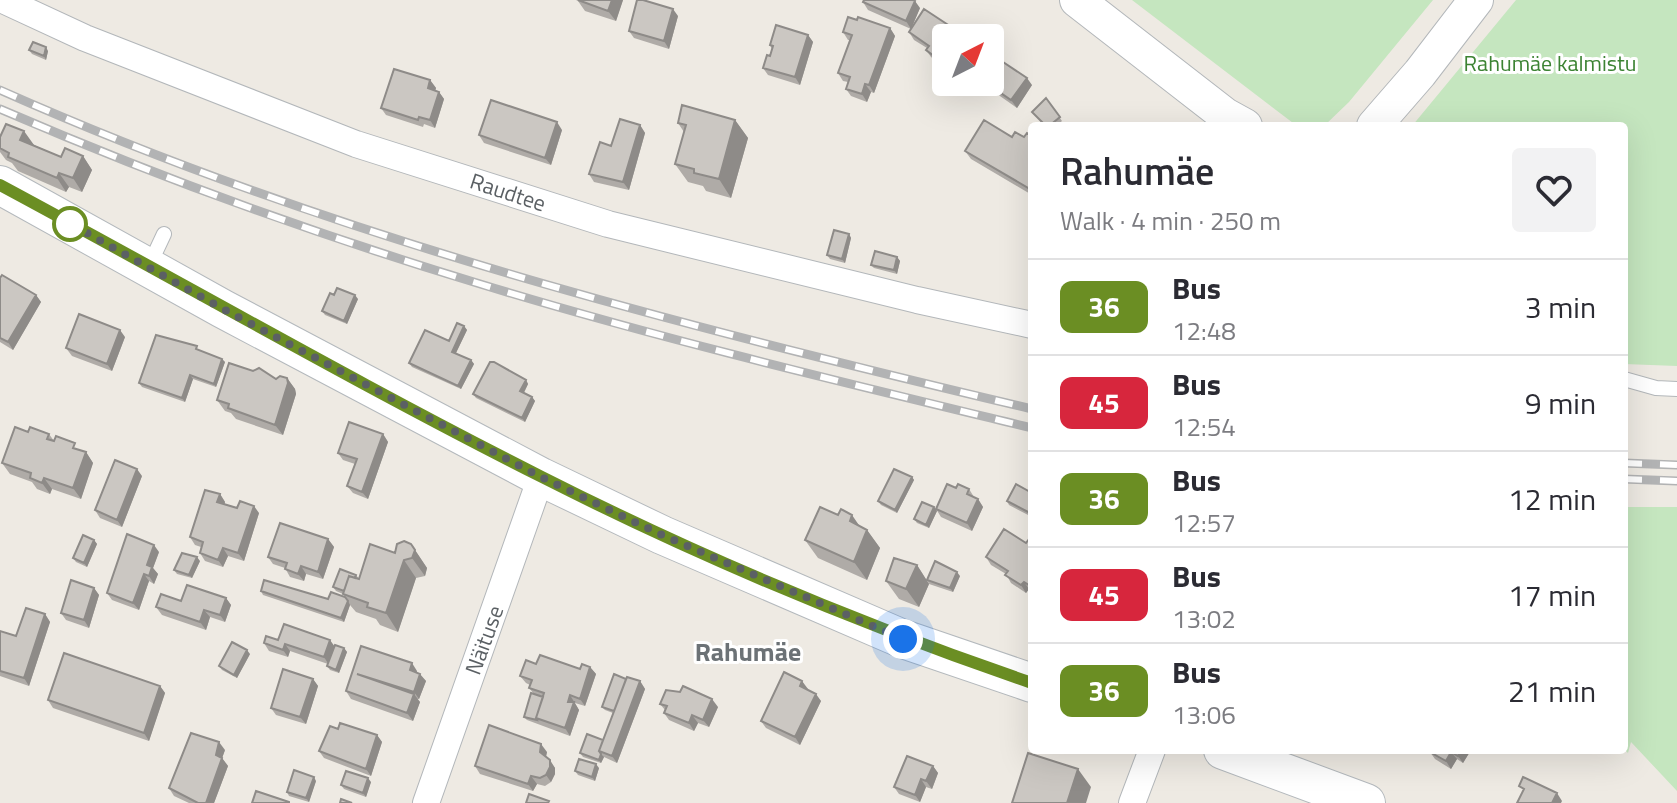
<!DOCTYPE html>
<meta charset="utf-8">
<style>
body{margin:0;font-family:"Titillium Web",sans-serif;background:#f2f2f3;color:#2b2b33;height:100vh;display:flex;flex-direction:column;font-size:30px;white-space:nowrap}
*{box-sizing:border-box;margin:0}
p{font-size:26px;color:#7c7c81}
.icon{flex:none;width:44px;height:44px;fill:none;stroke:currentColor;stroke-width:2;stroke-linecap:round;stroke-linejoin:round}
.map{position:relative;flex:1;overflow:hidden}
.drawer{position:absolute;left:1028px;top:122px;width:600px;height:632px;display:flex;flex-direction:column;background:#fff;border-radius:8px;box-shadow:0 8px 32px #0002}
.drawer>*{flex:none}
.badge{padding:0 16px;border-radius:12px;font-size:28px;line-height:52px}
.needle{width:52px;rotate:42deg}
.buttons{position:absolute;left:932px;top:24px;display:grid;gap:16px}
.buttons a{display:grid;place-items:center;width:72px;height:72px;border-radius:8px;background:#fff;box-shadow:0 8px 32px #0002;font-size:40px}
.you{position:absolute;width:40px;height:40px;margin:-20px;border:6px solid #fff;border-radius:50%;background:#1a73e8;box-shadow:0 0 0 12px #1a73e833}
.map>.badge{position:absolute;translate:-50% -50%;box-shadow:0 0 0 4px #fff}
.round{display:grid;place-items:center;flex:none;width:84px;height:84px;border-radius:8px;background:#f2f2f3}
.headline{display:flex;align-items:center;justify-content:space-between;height:136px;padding:0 32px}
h1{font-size:38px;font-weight:600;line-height:60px}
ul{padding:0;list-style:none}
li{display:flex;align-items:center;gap:24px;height:96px;padding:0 32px;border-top:2px solid #e1e1e2}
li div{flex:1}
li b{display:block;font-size:30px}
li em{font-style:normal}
li .badge{min-width:88px;font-weight:700;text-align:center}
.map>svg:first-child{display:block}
</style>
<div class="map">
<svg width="1677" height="803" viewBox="0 0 1677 803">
<rect width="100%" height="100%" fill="#eeeae3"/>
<path fill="#c5e6bf" d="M1132,0H1433L1349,102L1324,126H1297Z
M1516,0H1677V366L1624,364V126H1412Z
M1624,507H1677V791L1631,742L1628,753L1624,749Z"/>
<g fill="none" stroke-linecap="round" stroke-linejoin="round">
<defs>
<path id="service" d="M149,266L164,234
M1624,379L1656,388L1677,389"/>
<path id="minor" d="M3,0L85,38L356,144L608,224L917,300L1032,325
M426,803L541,477
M1132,803L1152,750"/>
<path id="tertiary" d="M1077,0L1225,115L1245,126
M1374,126L1420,73L1476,0"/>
<path id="secondary" d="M0,185L223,309L541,477L662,535L903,639L1032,683
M1223,750L1366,803"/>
</defs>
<use href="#service" stroke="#b3b7ba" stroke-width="16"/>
<use href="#minor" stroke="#b3b7ba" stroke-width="28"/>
<use href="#tertiary" stroke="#b3b7ba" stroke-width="36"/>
<use href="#secondary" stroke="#b4b9bd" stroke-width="40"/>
<use href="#service" stroke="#fff" stroke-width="14"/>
<use href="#minor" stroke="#fff" stroke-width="26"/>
<use href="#tertiary" stroke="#fff" stroke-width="34"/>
<use href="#secondary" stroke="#fff" stroke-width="38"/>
<defs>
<path id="rail" d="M0,90C333,238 679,325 1032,409
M0,109C155,176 315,234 477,283C660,339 846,383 1032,428
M1624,463L1677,465
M1624,479L1677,481"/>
</defs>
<use href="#rail" stroke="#b2b3b4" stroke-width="9"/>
<use href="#rail" stroke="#fff" stroke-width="6" stroke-dasharray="18" stroke-linecap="butt"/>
</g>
<path fill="#afaba7" d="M576,0H623L616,21L585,11L578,1Z
M863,2L920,8L911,29L868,10Z
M678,16L669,49L634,38L629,31Z
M890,28L895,36L874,93L871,92L867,102L851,96L846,89L848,82L843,81L838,73L850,40H848L843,32Z
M909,32L946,38V61L942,59L939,63L931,57L926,50L927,48L914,40Z
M808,35L813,42L800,85L768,75L763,68L770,56L772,49L770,45Z
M29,50L48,51L46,60L32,54Z
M430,80L436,88L435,91L439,92L444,99L435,128L424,124L423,127L386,115L381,108Z
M985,82L1032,85L1017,108L990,89Z
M1046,98L1062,121L1056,126H1045L1032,112Z
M735,120L748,138L731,198L706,191L703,186L688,182L675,164L684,132L678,123Z
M640,125L645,133L629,190L594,182L589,174L611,146Z
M562,130L551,165L484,143L479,135Z
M1032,136V195L971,159L965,151L1012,137Z
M0,137L34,145L61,157L83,156L92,170L82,192L69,187L66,192L18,171L12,163L6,160L0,152Z
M849,234L851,238L845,263L830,259L827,255Z
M897,257L900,261L897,274L874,268L871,265Z
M0,278L36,295L41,302L13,350L0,342Z
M334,295L358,299L347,324L325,315L322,311Z
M464,326L467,330L456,353L471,360L474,364L461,389L412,367L409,363L449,341Z
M125,337L112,371L72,356L66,348Z
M199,350L222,359L225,362L216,387L193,379L185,402L142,387L139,383L200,350Z
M287,378L295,389L296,394L283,435L236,419L231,413L225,411L217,400L276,379Z
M526,380L528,384L524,393L532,397L535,401L525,422L476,398L473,394Z
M28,432L49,434L54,441L86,452L93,463L81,499L52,489L50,494L37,489L32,482L10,474L2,463Z
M383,434L388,442L368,499L353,493L347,486L355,464L343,460L338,453Z
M142,476L122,527L100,518L95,510Z
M912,477L914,480L897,513L881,505L878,501Z
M969,489L974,497L978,499L983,507L972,531L941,517L936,509Z
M1032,493V517L1009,505L1007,501Z
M220,494L225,502L224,504L259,513L244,561L228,556L223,567L205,561L200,553L201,547L195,545L190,537Z
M934,507L937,511L929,528L917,523L914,519Z
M860,526L867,530L880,548L867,580L818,558L805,540Z
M328,539L334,547L323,579L306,574L304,581L290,577L285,568L273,564L268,557Z
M94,540L97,544L87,567L76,562L73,558Z
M1032,541V591L1029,589L1026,593L1011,583L1006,574L991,565L986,557Z
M411,544L427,568L425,576L416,578L398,632L380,625L376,619L356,612L350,605L344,622L263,595L261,591L328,599L345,597L343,594L336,591L333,587L356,575L359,579L395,553Z
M159,552L153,568L158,574L154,584L149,581L139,610L112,600L107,593Z
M200,561L192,578L177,574L174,570Z
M917,565L929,584L919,607L899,599L886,581Z
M960,576L953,592L929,584L927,580Z
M94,588L99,595L89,628L66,620L61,613Z
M226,598L231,605L225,622L210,617L206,630L162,615L156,607L181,601Z
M45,614L50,622L29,686L0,676V631L16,636Z
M278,640L334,646L344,648L347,652L339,673L330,670L327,666L328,664L290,651L288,657L269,651L264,643Z
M250,654L237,678L222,670L219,666Z
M536,664L580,669L590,667L596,674L585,706L575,703L579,710L570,736L527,720L524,717L534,694L529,688L530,685L526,683L520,676Z
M417,671V673L426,681L419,699H417L420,702L413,721L351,699L346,691Z
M313,679L318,686L306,724L276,715L271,708Z
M626,679L640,681L645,689L617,763L604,757L601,763L583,757L580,753L603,740L613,713L605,710L602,707Z
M802,681L807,690L821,701L800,745L766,728L761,721Z
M160,686L165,693L149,741L53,708L48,700Z
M660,704L718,707L709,727L698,723L694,731L669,720L664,713L665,710Z
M338,729L377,735L382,742L371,776L324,758L319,751Z
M225,750L222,758L228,766L214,803H189L174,796L169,788Z
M1431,750H1471L1463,763L1457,759L1451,769L1435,759L1430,752Z
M547,752L546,757L555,768V774L551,782L545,786L537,784L533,791L480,774L475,766Z
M933,766L938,773L932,789L926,787L920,802L899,794L894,787Z
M599,768L595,781L578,775L575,771Z
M316,781L309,802L289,796L287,792Z
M371,782L366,797L344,789L341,785Z"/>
<path fill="#8e8b88" d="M612,0H623L616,21L608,11Z
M915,1L920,8L911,29L906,21Z
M673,9L678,16L669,49L664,41Z
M890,28L895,36L874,93L869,85Z
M808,35L813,42L800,85L795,77Z
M46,47L48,51L46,60L44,56Z
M937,51L942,59L939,63L934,56Z
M1027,78L1032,85L1017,108L1011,100Z
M430,80L436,88L433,96L428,88Z
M865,84L871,92L867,102L862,94Z
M439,92L444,99L435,128L430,120Z
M735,120L748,138L731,198L719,179Z
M557,122L562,130L551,165L545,158Z
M640,125L645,133L629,190L623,182Z
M24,131L34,145L30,154L20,140Z
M83,156L92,170L82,192L73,178Z
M59,173L69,187L66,192L57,178Z
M849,234L851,238L845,263L842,259Z
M897,257L900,261L897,274L894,270Z
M36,295L41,302L13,350L8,342Z
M355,295L358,299L347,324L344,321Z
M464,326L467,330L455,355L452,352Z
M120,330L125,337L112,371L107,364Z
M222,359L225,362L216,387L214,384Z
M471,360L474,364L461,389L458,386Z
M190,375L193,379L185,402L182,398Z
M287,378L295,389L296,394L283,435L275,425Z
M526,380L528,384L523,394L520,391Z
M532,397L535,401L525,422L522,418Z
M383,434L388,442L368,499L362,492Z
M86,452L93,463L81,499L73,488Z
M137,469L142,476L122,527L117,520Z
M912,477L914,480L897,513L895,510Z
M44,478L52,489L50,494L42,483Z
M220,494L225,502L223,509L217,502Z
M978,499L983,507L972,531L967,523Z
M254,506L259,513L244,561L238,553Z
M934,507L937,511L929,528L926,525Z
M852,515L865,534L850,521Z
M867,530L880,548L867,580L854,562Z
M328,539L334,547L323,579L318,572Z
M94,540L97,544L87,567L84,563Z
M411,544L427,568L425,576L412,558Z
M154,545L159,552L153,568L158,574L154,584L149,576L147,565Z
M223,548L228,556L223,567L218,560Z
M197,557L200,561L192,578L189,575Z
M404,560L416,578L398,632L386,613Z
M917,565L929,584L919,607L906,589Z
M301,566L306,574L304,581L298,574Z
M957,572L960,576L953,592L950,588Z
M144,574L149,581L139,610L133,603Z
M1024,582L1029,589L1026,593L1021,585Z
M94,588L99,595L89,628L84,620Z
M226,598L231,605L225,622L220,615Z
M348,601L350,605L344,622L341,618Z
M204,610L210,617L206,630L200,622Z
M45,614L50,622L29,686L24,678Z
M330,640L335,647L329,665L324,657Z
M285,644L290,651L288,657L283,650Z
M344,648L347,652L339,673L336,670Z
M247,650L250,654L237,678L234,675Z
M412,663L417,671L415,678L410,670Z
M590,667L596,674L585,706L580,699Z
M420,674L426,681L419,699L414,692Z
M313,679L318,686L306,724L300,717Z
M640,681L645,689L617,763L612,756Z
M802,681L808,689L805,694L800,686Z
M160,686L165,693L149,741L144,733Z
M414,694L420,702L413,721L407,713Z
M816,694L821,701L800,745L795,737Z
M570,695L579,710L570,736L565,728L568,702Z
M712,699L718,707L709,727L703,720Z
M692,715L698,723L694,731L689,723Z
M377,735L382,742L371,776L366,769Z
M219,742L225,750L221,761L222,758L228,766L214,803H206Z
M541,744L547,752L545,760L540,752Z
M1461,750H1471L1463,763L1458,756Z
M1451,752L1457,759L1451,769L1446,761Z
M601,754L604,757L601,763L599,760Z
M550,760L555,768V774L551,782L546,775Z
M596,764L599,768L595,781L592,777Z
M933,766L938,773L932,789L926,781Z
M1078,769L1091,787L1086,803H1067Z
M531,776L537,784L533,791L528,784Z
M314,777L316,781L309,802L306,798Z
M368,778L371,782L366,797L363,793Z
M921,779L926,787L920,802L915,795Z
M1557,793L1562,801L1561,803H1552Z"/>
<path fill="#cbc7c2" stroke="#8e8b88" stroke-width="2" d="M578,0H612L608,11Z
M637,0H643L673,9L664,41L629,31Z
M864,0H913L915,1L906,21L863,2Z
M924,9L968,38H946V57L937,51L934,56L926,50L929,46L909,32Z
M848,17L857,20L858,17L890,28L869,85L865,84L862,94L846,89L850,77L838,73L852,35L843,32Z
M776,25L808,35L795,77L763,68L767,55L770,56L773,46L770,45Z
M33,42L46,47L44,56L29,50Z
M1000,60L1027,78L1011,100L985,82H990V74Z
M394,69L430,80L428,88L439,92L430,120L419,117L418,120L381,108Z
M1046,98L1060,117L1049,126H1046L1032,112Z
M491,100L557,122L545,158L479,135Z
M682,105L735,120L719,179L694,173V169L675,164L686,125L678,123Z
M620,119L640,125L623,182L589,174L600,142L611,146Z
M984,120L1012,137L1015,132L1024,137L1027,133L1032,136V185L1030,189L965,151Z
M6,124L24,131L20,140L61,157L65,148L83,156L73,178L59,173L57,178L8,157L9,153L0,148V137Z
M834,230L849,234L842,259L827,255Z
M875,251L897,257L894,270L871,265Z
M2,275L36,295L8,342L0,338V278Z
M337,288L355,295L344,321L322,311L330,293L334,295Z
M79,314L120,330L107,364L66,348Z
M457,323L464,326L452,352L471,360L458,386L409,363L425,330L449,341Z
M156,335L197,346L196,349L222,359L214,384L190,375L182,398L139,383Z
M490,362H494L526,380L520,391L532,397L522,418L473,394Z
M229,363L253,371L259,368L276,379L280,376L287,378L288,383L275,425L228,408L229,404L217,400Z
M349,422L383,434L362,492L347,486L357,459L338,453Z
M15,427L28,432L30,427L49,434L47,439L54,441L56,436L75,443L73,448L86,452L73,488L44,478L42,483L30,478L31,473L2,463Z
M115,460L137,469L117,520L95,510Z
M894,469L912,477L895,510L878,501Z
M947,484L956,488L958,484L969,489L967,494L978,499L967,523L936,509Z
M1016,484L1032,493V514L1007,501Z
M205,490L220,494L217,502L237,508L240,501L254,506L238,553L223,548L218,560L200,553L203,542L190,537Z
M922,502L934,507L926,525L914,519Z
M820,507L838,515L841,509L852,515L850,521L867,530L854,562L805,540Z
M280,523L328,539L318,572L301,566L298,574L285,569L287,563L268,557Z
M1004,529L1026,543L1029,539L1032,541V587L1024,582L1021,585L1005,575L1008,571L986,557Z
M127,534L154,545L147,565L152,567L149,576L144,574L133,603L107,593Z
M83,535L94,540L84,563L73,558Z
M404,541L411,544L415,550L412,558L404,560L386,613L367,607L368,603L343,594L349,576L359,579L370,544L395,553L397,544Z
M182,553L197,557L189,575L174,570Z
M894,558L917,565L906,589L886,581Z
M935,561L957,572L950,588L927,580Z
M340,569L356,575L355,578L349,576L344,591L333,587Z
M71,580L94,588L84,620L61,613Z
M264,580L328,599L331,592L345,597L348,601L341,618L261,591Z
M187,585L226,598L220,615L204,610L200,622L156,607L161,594L181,601Z
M26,608L45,614L24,678L0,671V631L16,636Z
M284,624L330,640L324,657L285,644L283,650L264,643L266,636L278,640Z
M232,642L247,650L234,675L219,666Z
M335,645L344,648L336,670L327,666Z
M361,646L412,663L410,670L420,674L414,692L357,674L414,694L407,713L346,691Z
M64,653L160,686L144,733L48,700Z
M540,655L580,669L582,664L590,667L580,699L570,695L568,702H574L565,728L536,718L544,693L529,688L532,680L520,676L526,660L536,664Z
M283,669L313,679L300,717L271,708Z
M784,672L802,681L800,686L816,694L795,737L761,721Z
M614,674L626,679L614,711L602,707Z
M627,677L640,681L612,756L599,751Z
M683,686L712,699L703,720L692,715L689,723L664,713L667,706L660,704L666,690L680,692Z
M531,693L543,697L536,718L537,720L524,717Z
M340,723L377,735L366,769L319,751L330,726L338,729Z
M489,725L541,744L540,752L550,760V767L546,775L540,778L531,776L528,784L475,766Z
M191,733L219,742L216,755L222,758L206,803H198L169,788Z
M587,734L603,740L599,751L601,754L599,760L580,753Z
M1431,750H1461L1458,756L1451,752L1446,761L1430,752Z
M1028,753L1078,769L1067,803H1012Z
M907,756L933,766L926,781L921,779L915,795L894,787Z
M579,759L596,764L592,777L575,771Z
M294,770L314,777L306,798L287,792Z
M346,771L368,778L363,793L341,785Z
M1523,777L1557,793L1552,803H1517L1524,789L1519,786Z
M256,791L289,802V803H252Z
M529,794L549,801L548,803H526Z
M341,799L352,803H340Z"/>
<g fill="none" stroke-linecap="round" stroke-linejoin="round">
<defs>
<path id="line" d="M0,185C181,282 359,385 542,477C700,557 865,626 1032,683"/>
</defs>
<use href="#line" stroke="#fff" stroke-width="18"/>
<use href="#line" stroke="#6b8e23" stroke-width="12"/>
<path stroke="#5b6064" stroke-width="8" stroke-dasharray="0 14.4" d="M70,224L60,218L223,309L541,477L662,535L903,639"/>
</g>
<circle fill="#fff" stroke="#6b8e23" stroke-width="4" cx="70" cy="224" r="16"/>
<g text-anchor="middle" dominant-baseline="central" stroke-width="6" stroke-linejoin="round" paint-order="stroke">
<g font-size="22" fill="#3c8333" stroke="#fff">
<text x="1550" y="63">Rahumäe kalmistu</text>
</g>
<g font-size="22" fill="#5b6064" stroke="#fff">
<text transform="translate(508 192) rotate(18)">Raudtee</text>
<text transform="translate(484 640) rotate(-70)">Näituse</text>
</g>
<g font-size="26" font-weight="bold" fill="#6c7276" stroke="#fff">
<text x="748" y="651">Rahumäe</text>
</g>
</g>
</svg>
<div class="buttons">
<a><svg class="needle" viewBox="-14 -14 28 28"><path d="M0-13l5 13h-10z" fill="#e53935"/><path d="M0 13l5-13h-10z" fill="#7c7c81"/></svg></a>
</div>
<div class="you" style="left:903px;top:639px"></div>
<section class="drawer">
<div class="headline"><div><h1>Rahumäe</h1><p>Walk · 4 min · 250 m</p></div><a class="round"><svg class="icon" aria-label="heart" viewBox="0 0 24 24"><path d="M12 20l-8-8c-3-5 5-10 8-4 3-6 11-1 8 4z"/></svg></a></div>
<ul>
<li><span class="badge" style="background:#6b8e23;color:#fff">36</span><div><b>Bus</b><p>12:48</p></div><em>3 min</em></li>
<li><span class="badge" style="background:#d7263d;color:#fff">45</span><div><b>Bus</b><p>12:54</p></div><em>9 min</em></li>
<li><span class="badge" style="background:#6b8e23;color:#fff">36</span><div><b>Bus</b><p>12:57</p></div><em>12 min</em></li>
<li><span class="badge" style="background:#d7263d;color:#fff">45</span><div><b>Bus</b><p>13:02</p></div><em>17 min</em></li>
<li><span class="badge" style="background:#6b8e23;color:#fff">36</span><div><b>Bus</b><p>13:06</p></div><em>21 min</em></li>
</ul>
</section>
</div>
